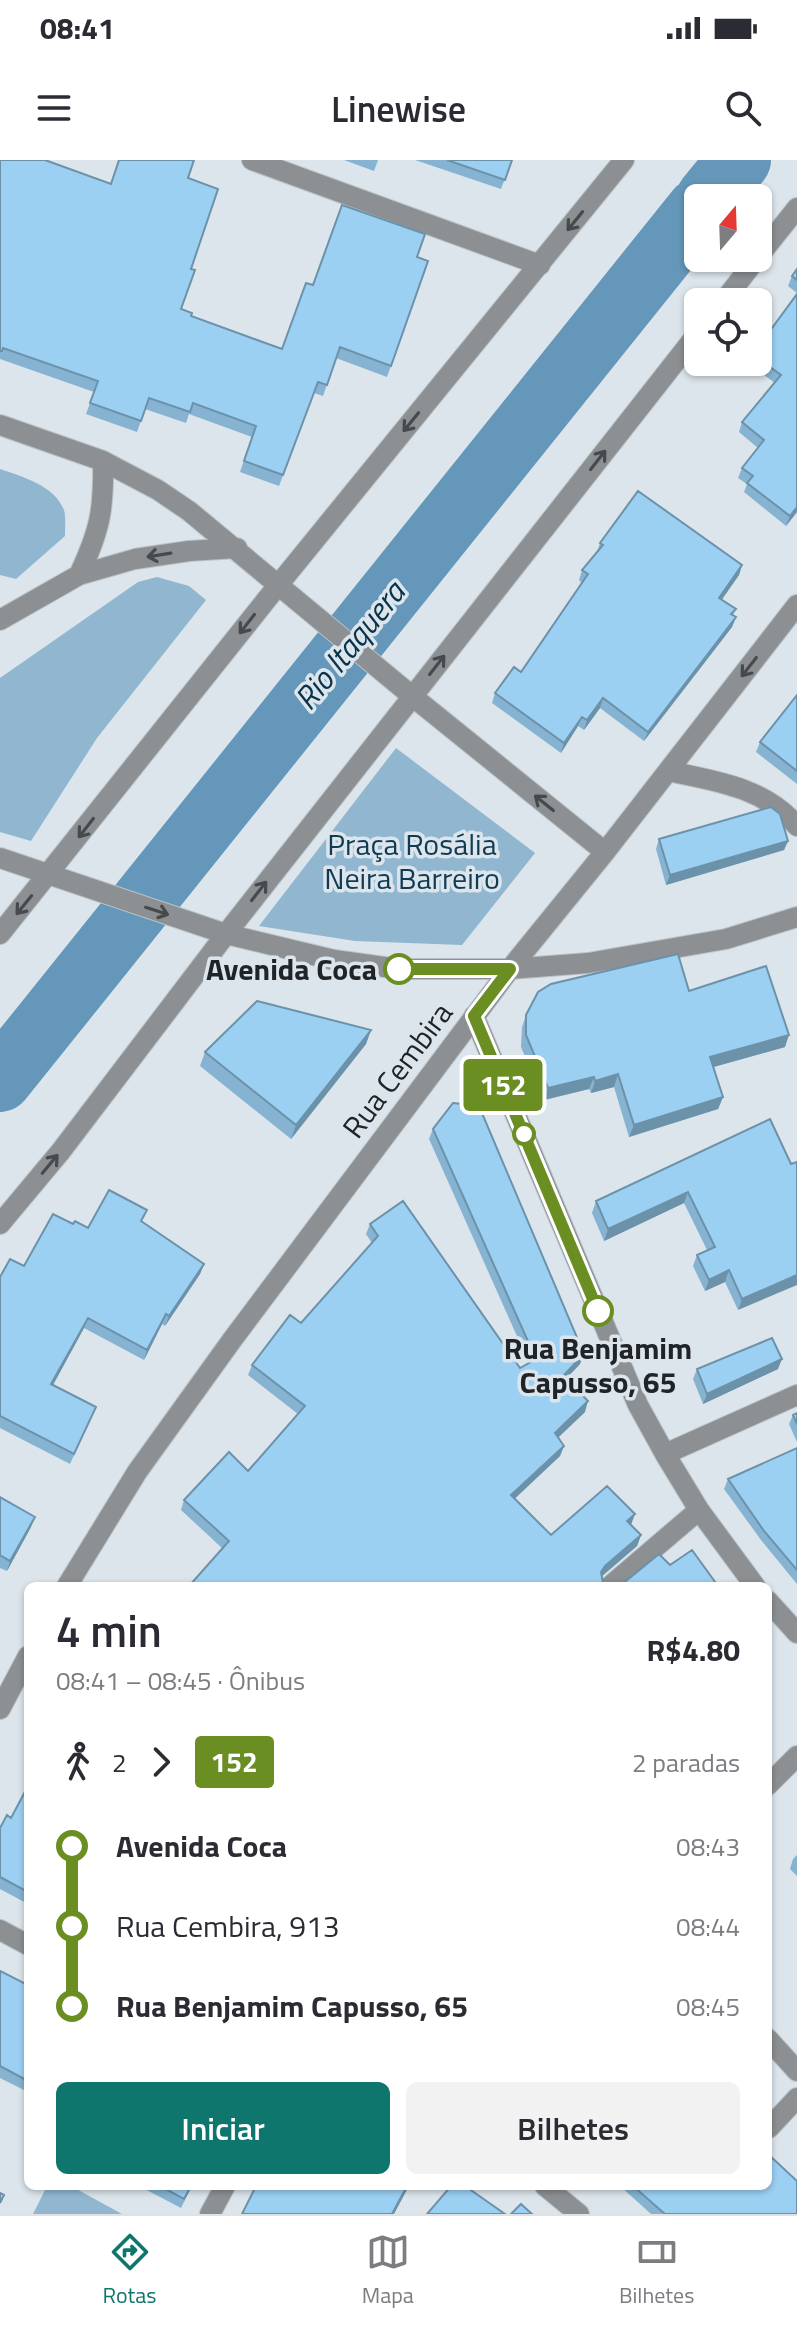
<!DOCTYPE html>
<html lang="pt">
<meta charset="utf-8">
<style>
body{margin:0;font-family:"Titillium Web",sans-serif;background:#f2f2f3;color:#2b2b33;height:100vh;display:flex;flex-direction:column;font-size:30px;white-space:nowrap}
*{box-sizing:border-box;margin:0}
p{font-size:26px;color:#7c7c81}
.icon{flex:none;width:44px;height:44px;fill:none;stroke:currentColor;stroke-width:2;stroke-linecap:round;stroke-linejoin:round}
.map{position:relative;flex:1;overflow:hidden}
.panel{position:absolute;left:24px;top:1422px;width:748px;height:608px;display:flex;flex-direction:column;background:#fff;border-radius:12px;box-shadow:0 2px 6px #0004}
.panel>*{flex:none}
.badge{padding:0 16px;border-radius:6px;font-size:28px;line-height:52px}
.needle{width:52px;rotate:19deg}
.tools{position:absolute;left:684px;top:24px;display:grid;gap:16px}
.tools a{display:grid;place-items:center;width:88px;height:88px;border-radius:12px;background:#fff;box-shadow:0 2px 6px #0004;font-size:40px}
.map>.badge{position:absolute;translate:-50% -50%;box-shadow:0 0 0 4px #fff}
.legs{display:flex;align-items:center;gap:12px;height:88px;padding:0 32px;font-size:26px}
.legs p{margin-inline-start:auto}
.summary{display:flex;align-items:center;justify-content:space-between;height:136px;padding:0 32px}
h1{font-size:44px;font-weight:600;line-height:60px}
.action{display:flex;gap:16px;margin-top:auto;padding:16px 32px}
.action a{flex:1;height:92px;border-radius:12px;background:#0f766e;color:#fff;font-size:32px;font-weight:600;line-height:92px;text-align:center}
.action a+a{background:#f2f2f3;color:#2b2b33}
ul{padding:0 32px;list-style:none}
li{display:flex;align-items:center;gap:28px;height:80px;font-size:30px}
li i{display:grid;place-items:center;width:12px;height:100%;margin:0 10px;background:currentColor}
li i::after{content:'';width:20px;height:20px;margin:-10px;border:6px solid;border-radius:50%;background:#fff}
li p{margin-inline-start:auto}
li:first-child i{background:linear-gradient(#0000 50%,currentColor 0)}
li:last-child i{background:linear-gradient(currentColor 50%,#0000 0)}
.status{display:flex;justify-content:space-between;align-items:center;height:56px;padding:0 40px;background:#fff;direction:ltr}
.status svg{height:22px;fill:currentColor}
header{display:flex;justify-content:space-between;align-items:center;height:104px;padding:0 32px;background:#fff;font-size:36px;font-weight:600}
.menu{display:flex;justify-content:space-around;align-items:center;height:112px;border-top:2px solid #e1e1e2;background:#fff;font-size:22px;color:#7c7c81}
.menu a{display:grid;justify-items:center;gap:4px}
.menu .on{color:#0f766e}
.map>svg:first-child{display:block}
</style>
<div class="status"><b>08:41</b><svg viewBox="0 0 49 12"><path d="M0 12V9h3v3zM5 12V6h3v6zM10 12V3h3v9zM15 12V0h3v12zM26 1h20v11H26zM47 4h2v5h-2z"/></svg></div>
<header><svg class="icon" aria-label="menu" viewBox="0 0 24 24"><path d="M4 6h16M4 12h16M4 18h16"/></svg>Linewise<svg class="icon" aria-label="search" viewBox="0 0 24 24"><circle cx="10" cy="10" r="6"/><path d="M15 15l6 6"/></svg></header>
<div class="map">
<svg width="797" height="2054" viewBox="0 0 797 2054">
<rect width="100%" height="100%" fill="#dce5eb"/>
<path fill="#90b6d0" d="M0,309C23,317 54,325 64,350C66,357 65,369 65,376L16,419L0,415Z
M157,417L189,426L206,440L97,578L31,681L0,672V518L138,422Z
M396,588L535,693L462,785L355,781L259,766Z
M47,2026H71L122,2054H33Z"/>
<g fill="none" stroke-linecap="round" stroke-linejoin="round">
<path stroke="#6497b9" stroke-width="64" d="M708,38L739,0
M0,920L698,50"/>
<defs>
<path id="minor" d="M252,0L540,105
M758,97L797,48
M723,142L757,98
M0,265L103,301L158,330L189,351L412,536L605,692
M79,415C100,370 104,350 103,301
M0,460L79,415L135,399L189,391L237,388
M668,611C715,621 764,627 797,666
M0,698L226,774L334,800L399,809H510L588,803L726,779L797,757
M0,774L279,424L624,0
M474,856L638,1245L665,1294L699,1350L755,1426
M0,1064L61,991L226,774L698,173
M665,1294L797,1235
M67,1426L137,1312L232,1180L510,809L605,692L797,445
M610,1426L699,1350
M768,1441L797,1473
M0,1549L28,1496
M768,1625L797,1596
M0,1770L28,1785
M768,1879L797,1911
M769,1968L797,1938
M545,2026L579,2054
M210,2054L225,2026"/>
</defs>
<use href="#minor" stroke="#bac2c8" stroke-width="22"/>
<use href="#minor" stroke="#8c9092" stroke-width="20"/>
</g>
<path fill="#85b3d1" d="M0,0L111,24L188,18L191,109L181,149L191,156L282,189L313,125L417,97L428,101L387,217L336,198L323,236L314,233L279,326L240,312L252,277L189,254L186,263L145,249L137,272L86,254L94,232L0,199Z
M344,0H378L374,11Z
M415,0H512L501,29Z
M797,109V133L788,126L792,116Z
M797,134V352L786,366L744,332L747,324L738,318L742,308L758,288L739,272L742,262L775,223L749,204L750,202H758V187Z
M600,383L742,405L739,415L722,439L736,449L733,455L736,457L732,467L644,581L600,548L584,570L578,566L561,593L492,543L495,533L521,512L582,423L579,420L582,410L597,392Z
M797,535V624L756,592L760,582Z
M659,679L788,681L784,690L666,725L656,689Z
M689,831L785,887L714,907L723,937L718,949L629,977L614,927L591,933L589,929L544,940L521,887L522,867L526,855Z
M371,870L366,884L291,979L200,906L205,892Z
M433,969L580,1204L566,1219L585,1252L558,1278L564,1286L560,1296L514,1339L551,1375L631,1365L641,1375L637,1386L602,1416L603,1423L222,1388L181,1350L184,1340L248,1311L298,1254L248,1215L252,1205L301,1163L372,1083L366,1074L370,1064L520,1208L529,1203L429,979Z
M797,1002L738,1150L725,1122L705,1131L693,1106L697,1095L707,1090L684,1043L604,1081L592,1053L596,1041L791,1004Z
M142,1062L204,1104L200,1114L165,1166L162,1164L144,1200L84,1168L53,1225L96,1247L70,1304L0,1268V1117L24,1106L73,1064L88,1068Z
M697,1209H778L703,1244L693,1219Z
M797,1253V1282L789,1264L793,1255Z
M797,1288V1424L761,1380L724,1329L728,1319Z
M0,1337L31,1367L7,1411L0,1408Z
M28,1626V1744L0,1729V1668L11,1658Z
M797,1695V1716L790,1709L793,1699Z
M0,1811L28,1825V1932L0,1918Z
M139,2026H192L181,2048Z
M620,2026H768L797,2054H651Z"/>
<path fill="#6c92aa" d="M797,347V352L786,366L790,356Z
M742,405L739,415L716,448L719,438Z
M736,457L732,467L644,581L648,572Z
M603,538L600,548L584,570L587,560Z
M582,557L578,566L561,593L564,583Z
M788,681L784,690L666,725L670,715Z
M371,870L366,884L291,979L296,965Z
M789,875L785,887L706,909L710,897Z
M618,914L614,927L591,933L595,921Z
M594,917L589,929L544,940L548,928Z
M723,937L718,949L629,977L634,965Z
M688,1032L684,1043L604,1081L608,1069Z
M204,1104L200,1114L165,1166L169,1156Z
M729,1110L725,1122L705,1131L709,1120Z
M797,1115V1125L738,1150L742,1139Z
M166,1154L162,1164L144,1200L147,1190Z
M88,1158L84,1168L48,1234L51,1224Z
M584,1194L580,1204L559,1226L563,1216Z
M782,1199L778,1209L703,1244L707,1234Z
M588,1241L585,1252L551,1284L555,1273Z
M564,1286L560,1296L507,1346L511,1335Z
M635,1354L631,1365L623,1372L627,1361Z
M35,1357L31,1367L7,1411L10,1401Z
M641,1375L637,1386L601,1417V1412L605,1406Z
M407,2026H409L394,2054H392Z"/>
<path fill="#9bd0f3" stroke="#6c92aa" stroke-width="2" d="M0,0H45L111,24L119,0H194L188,18L218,29L191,109L195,110L181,149L192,153L191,156L282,189L306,123L313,125L342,45L425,74L417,97L428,101L391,206L340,187L327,225L318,222L283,315L244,301L256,266L193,243L190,252L149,238L141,261L90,243L98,221L3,188L2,191H0Z
M447,0H512L505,20Z
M797,109V120L792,116Z
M797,134V347L790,356L747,323L753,316L742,308L764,280L742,262L781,215L758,198V187Z
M638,331L742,405L719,438L736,449L731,454L736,457L648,572L603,538L587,560L582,557L564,583L495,533L514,507L521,512L588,414L582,410L603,385L600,383Z
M797,535V611L760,582Z
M771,647L780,654L788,681L670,715L659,679Z
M678,794L689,831L766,806L789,875L710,897L723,937L634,965L618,914L595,921L594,917L548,928L526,875V855L538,832L551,824Z
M257,841L371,870L296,965L205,892Z
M453,943L479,946L584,1194L563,1216L588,1241L555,1273L564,1286L511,1335L551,1375L607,1326L635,1354L627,1361L641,1375L605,1406L601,1412L603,1423L607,1426H189L229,1381L184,1340L229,1292L248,1311L305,1246L252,1205L290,1155L301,1163L378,1076L370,1064L403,1041L520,1208L536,1199L433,969Z
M770,959L791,1004L797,1002V1115L742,1139L729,1110L709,1120L697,1095L715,1087L688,1032L608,1069L596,1041Z
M109,1030L147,1050L141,1061L204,1104L169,1156L166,1154L147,1190L88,1158L51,1224L96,1247L74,1294L0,1256V1117L10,1099L24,1106L53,1054L73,1064L75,1061L88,1068Z
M772,1178L782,1199L707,1234L697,1209Z
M797,1253V1264L793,1255Z
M797,1288V1410L764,1371L728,1319Z
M0,1337L35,1357L10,1401L0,1395Z
M692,1390L718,1426H620L659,1394L670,1405Z
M28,1626V1732L0,1717V1668L7,1655L11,1658Z
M0,1811L28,1825V1921L0,1906Z
M768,1994L797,2021V2054H665L633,2026H768Z
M160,2026H191L184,2039Z
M256,2026H407L392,2054H242Z
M451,2026H465L505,2054H427Z
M0,2033L4,2035L0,2043Z
M521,2044L532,2054H511Z"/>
<defs><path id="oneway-shaft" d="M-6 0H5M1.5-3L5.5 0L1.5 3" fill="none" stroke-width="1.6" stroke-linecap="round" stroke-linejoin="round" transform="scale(2)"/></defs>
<g stroke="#464a4c">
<use href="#oneway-shaft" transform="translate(575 61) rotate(129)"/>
<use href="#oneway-shaft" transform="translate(411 262) rotate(129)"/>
<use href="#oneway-shaft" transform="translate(598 300) rotate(-52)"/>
<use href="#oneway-shaft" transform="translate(159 395) rotate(171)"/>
<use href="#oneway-shaft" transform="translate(247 464) rotate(128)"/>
<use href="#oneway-shaft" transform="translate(437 505) rotate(-52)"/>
<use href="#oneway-shaft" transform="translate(749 507) rotate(128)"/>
<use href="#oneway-shaft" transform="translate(544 643) rotate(-141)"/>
<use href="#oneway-shaft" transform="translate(86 668) rotate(128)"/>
<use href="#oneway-shaft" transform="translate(259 731) rotate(-52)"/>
<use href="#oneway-shaft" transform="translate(24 745) rotate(129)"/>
<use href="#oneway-shaft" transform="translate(157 751) rotate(18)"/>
<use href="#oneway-shaft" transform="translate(50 1004) rotate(-50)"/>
</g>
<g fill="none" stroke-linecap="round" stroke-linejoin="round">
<defs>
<path id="line-1" d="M399,809H510L474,856L598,1151"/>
</defs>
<use href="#line-1" stroke="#fff" stroke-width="18"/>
<use href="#line-1" stroke="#6b8e23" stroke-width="12"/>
</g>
<g fill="#fff" stroke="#6b8e23" stroke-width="4">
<circle cx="399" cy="809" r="14"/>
<circle cx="524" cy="974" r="10"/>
<circle cx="598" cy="1151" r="14"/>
</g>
<g text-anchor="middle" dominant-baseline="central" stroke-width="7" stroke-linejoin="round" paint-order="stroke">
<g font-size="30" fill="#103b53" stroke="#dce5eb">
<text x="412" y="684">Praça Rosália<tspan x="412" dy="34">Neira Barreiro</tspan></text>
</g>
<g font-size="30" font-weight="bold" fill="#212427" stroke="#dce5eb" text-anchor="end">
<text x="377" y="809">Avenida Coca</text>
<text x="598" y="1188" text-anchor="middle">Rua Benjamim<tspan x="598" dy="34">Capusso, 65</tspan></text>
</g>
<g font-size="30" fill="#212427" stroke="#dce5eb">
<text transform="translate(397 910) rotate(-53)">Rua Cembira</text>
</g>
<g font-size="32" font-style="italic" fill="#07334b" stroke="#dce5eb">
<text transform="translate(349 485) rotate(-51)">Rio Itaquera</text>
</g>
</g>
</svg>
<div class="tools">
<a><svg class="needle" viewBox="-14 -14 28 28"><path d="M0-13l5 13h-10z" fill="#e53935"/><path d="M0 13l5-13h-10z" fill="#7c7c81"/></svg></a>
<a><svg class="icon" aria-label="locate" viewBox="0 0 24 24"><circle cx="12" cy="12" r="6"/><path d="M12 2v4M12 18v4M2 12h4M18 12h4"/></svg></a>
</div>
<b class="badge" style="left:503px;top:925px;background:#6b8e23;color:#fff">152</b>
<section class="panel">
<div class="summary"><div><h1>4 min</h1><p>08:41 – 08:45 · Ônibus</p></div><b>R$4.80</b></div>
<div class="legs"><svg class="icon" aria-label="walk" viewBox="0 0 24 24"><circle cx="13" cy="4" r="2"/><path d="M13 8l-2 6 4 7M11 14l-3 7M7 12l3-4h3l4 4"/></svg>2<svg class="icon" aria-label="forward" viewBox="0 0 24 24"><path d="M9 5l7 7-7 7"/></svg><b class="badge" style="background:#6b8e23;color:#fff">152</b><p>2 paradas</p></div>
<ul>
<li><i style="color:#6b8e23"></i><b>Avenida Coca</b><p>08:43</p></li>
<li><i style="color:#6b8e23"></i><span>Rua Cembira, 913</span><p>08:44</p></li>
<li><i style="color:#6b8e23"></i><b>Rua Benjamim Capusso, 65</b><p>08:45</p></li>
</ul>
<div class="action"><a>Iniciar</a><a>Bilhetes</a></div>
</section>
</div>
<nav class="menu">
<a class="on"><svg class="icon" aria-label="directions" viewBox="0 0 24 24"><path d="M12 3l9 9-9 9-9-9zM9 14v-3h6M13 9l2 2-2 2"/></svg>Rotas</a>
<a><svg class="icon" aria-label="map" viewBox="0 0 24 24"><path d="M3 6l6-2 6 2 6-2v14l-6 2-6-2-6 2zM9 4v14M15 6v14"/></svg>Mapa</a>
<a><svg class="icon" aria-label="tickets" viewBox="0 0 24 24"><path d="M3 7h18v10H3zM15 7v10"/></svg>Bilhetes</a>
</nav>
